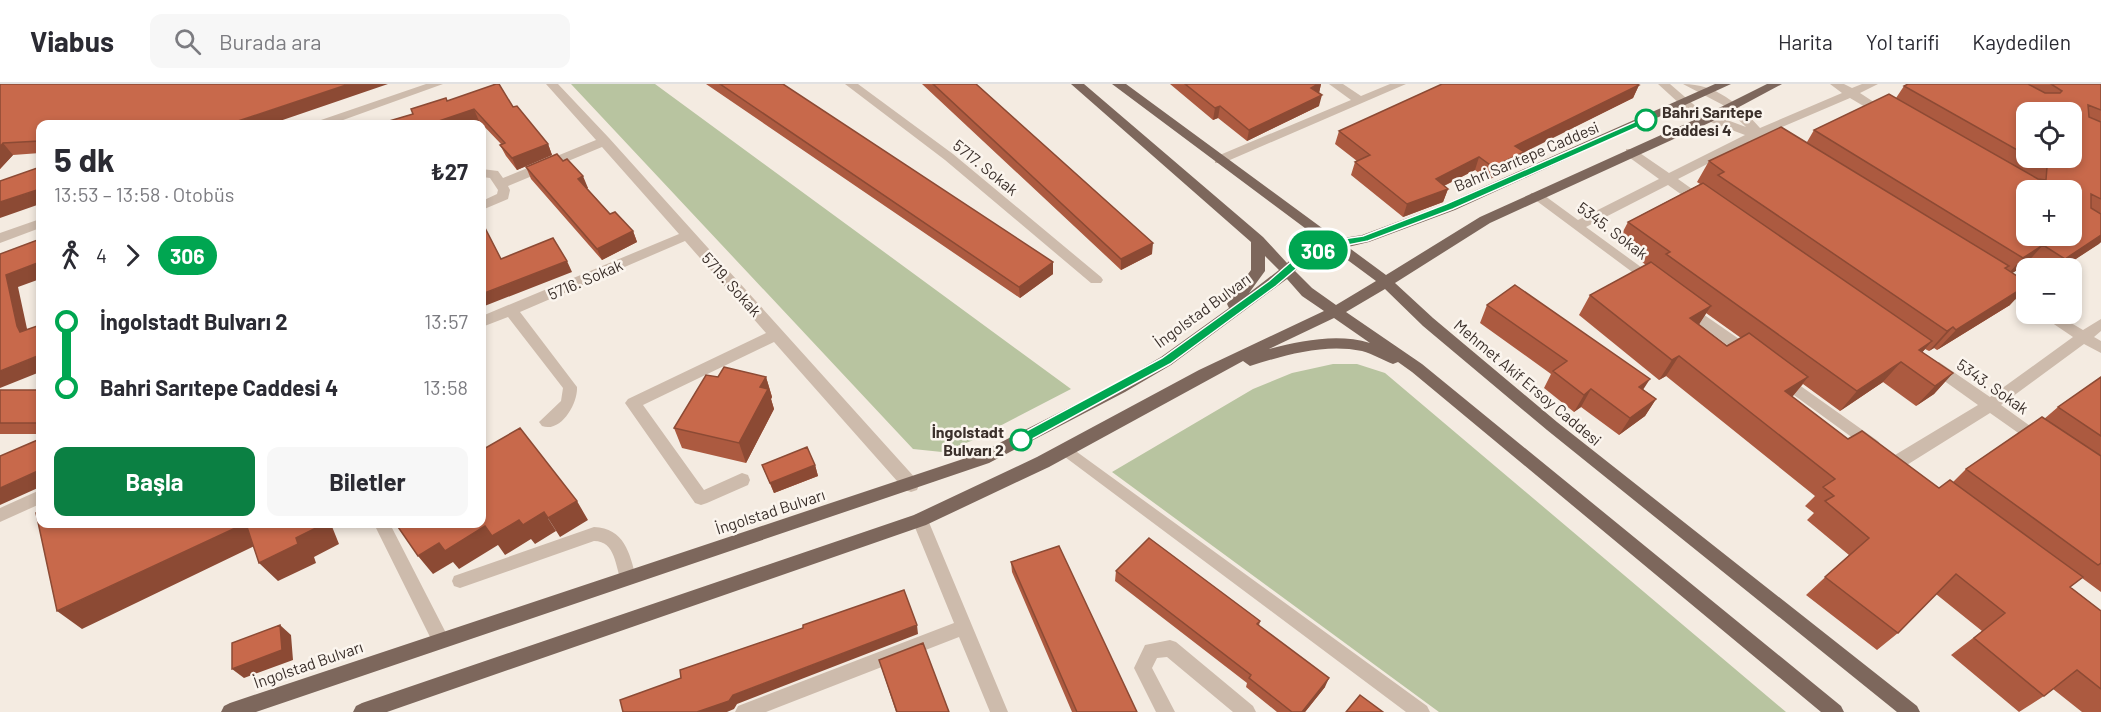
<!DOCTYPE html>
<html lang="tr">
<meta charset="utf-8">
<style>
body{margin:0;font-family:Barlow,sans-serif;background:#f7f7f7;color:#2b2b33;height:100vh;display:flex;flex-direction:column;font-size:22px;white-space:nowrap}
*{box-sizing:border-box;margin:0}
p{font-size:20px;color:#7c7c81}
.icon{flex:none;width:33px;height:33px;fill:none;stroke:currentColor;stroke-width:2;stroke-linecap:round;stroke-linejoin:round}
.map{position:relative;flex:1;overflow:hidden}
.drawer{position:absolute;left:36px;top:36px;width:450px;height:408px;display:flex;flex-direction:column;background:#fff;border-radius:12px;box-shadow:0 3px 9px #0003}
.drawer>*{flex:none}
.badge{padding:0 12px;border-radius:20px;font-size:21px;line-height:39px}
.fabs{position:absolute;left:2016px;top:18px;display:grid;gap:12px}
.fabs a{display:grid;place-items:center;width:66px;height:66px;border-radius:12px;background:#fff;box-shadow:0 3px 9px #0003;font-size:30px}
.map>.badge{position:absolute;translate:-50% -50%;box-shadow:0 0 0 3px #fff}
.legs{display:flex;align-items:center;gap:9px;height:66px;padding:0 18px;font-size:20px}
.legs p{margin-inline-start:auto}
.overview{display:flex;align-items:center;justify-content:space-between;height:102px;padding:0 18px}
h1{font-size:33px;font-weight:700;line-height:45px}
.action{display:flex;gap:12px;margin-top:auto;padding:12px 18px}
.action a{flex:1;height:69px;border-radius:12px;background:#0b8043;color:#fff;font-size:24px;font-weight:700;line-height:69px;text-align:center}
.action a+a{background:#f7f7f7;color:#2b2b33}
ul{padding:0 18px;list-style:none}
li{display:flex;align-items:center;gap:21px;height:66px;font-size:22px}
li i{display:grid;place-items:center;width:9px;height:100%;margin:0 8px;background:currentColor}
li i::after{content:'';width:15px;height:15px;margin:-8px;border:4px solid;border-radius:50%;background:#fff}
li p{margin-inline-start:auto}
li:first-child i{background:linear-gradient(#0000 50%,currentColor 0)}
li:last-child i{background:linear-gradient(currentColor 50%,#0000 0)}
header{display:flex;align-items:center;gap:36px;box-sizing:border-box;height:84px;padding:0 30px;background:#fff;border-bottom:2px solid #e1e1e2}
header strong{font-size:28px}
nav{display:flex;gap:33px;margin-inline-start:auto;font-size:21px}
.search{width:420px;height:54px;background:#f7f7f7;display:flex;align-items:center;gap:15px;box-sizing:border-box;padding:0 21px;border-radius:12px;color:#7c7c81;font-size:22px}
.map>svg:first-child{display:block}
</style>
<header>
<strong>Viabus</strong>
<div class="search"><svg class="icon" aria-label="search" viewBox="0 0 24 24"><circle cx="10" cy="10" r="6"/><path d="M15 15l6 6"/></svg>Burada ara</div>
<nav><a>Harita</a><a>Yol tarifi</a><a>Kaydedilen</a></nav>
</header>
<div class="map">
<svg width="2101" height="628" viewBox="0 0 2101 628">
<rect width="100%" height="100%" fill="#f4ebe1"/>
<path fill="#b8c4a0" d="M571,0H655L1071,305L971,357L942,368L913,365Z
M1333,280H1357L1385,289L1786,628H1439L1112,388L1253,305L1292,289Z"/>
<g fill="none" stroke-linecap="round" stroke-linejoin="round">
<path fill="#cdbbac" fill-rule="evenodd" d="M426,0H443L332,40H316L318,37Z
M546,0H558L609,54L917,396L919,401L917,406L911,408L905,406L774,258L643,321L704,406L742,389L748,391L750,396L748,401L707,419L701,421L695,419L625,319L628,315L766,249L685,157L520,228L577,303C578,319 561,349 542,342L539,338L561,317L563,304L508,233L482,243V232L679,150L602,63L508,102L510,106L508,115L482,126V117L497,110L498,106L490,94L482,93V85L498,87L503,94L596,56Z
M845,0H858L953,70L1101,193L1103,196L1101,199H1091L945,76Z
M1329,0H1343L1361,12L1390,0H1406L1223,79H1215V73L1351,16Z
M1658,0H1670L1700,26L1746,43L1723,21L1683,0C1716,0 1739,20 1760,44L1842,9L1830,0H1844L1852,4L1862,0H1878L1860,9L1892,30L1890,33H1882L1850,14L1766,50L1784,60V66H1776L1756,55L1678,95L1706,115L1707,118L1706,121H1696L1668,101L1586,143L1656,194L1658,197L1656,200L1651,202L1530,112L1531,109H1541L1578,136L1659,95L1626,71V65H1634L1669,89L1745,51L1692,31Z
M40,135V144L0,159V149Z
M2001,196L2026,211V222L1996,204L1994,201L1996,198Z
M1687,219L1755,266L1757,270L1755,274H1745L1682,228L1680,224L1682,220Z
M2039,230H2056L2083,246L2101,235V247L2094,253L2101,257V269L2084,260L2001,321L2044,352L2047,356L2044,360H2034L1990,329L1902,384H1890L1888,379L1890,374L1978,321L1929,286L1927,282L1929,278H1939L1990,313L2073,253Z
M1781,288L1878,357L1881,361L1878,365H1868L1776,298L1774,294L1776,290Z
M1066,360L1427,622L1430,628H1406L1061,370L1058,366L1061,362Z
M40,406V420L0,438V424Z
M920,429L926,431L928,436L1008,628H990L959,553L766,628H735L738,622L954,539L912,436L914,431Z
M374,440H390L446,549L449,555L446,561L440,563L434,561Z
M594,443C624,444 630,469 636,494L634,499L628,501L622,499C615,483 616,457 594,457L460,504L454,502L452,497L454,492Z
M1170,556L1176,558L1253,622L1256,628H1233L1167,573L1157,574L1152,584L1175,628H1156L1134,584L1145,561Z"/>
<path fill="#7d675c" fill-rule="evenodd" d="M1071,0H1084L1263,153L1287,179L1300,168L1325,159L1112,0H1126L1337,155L1362,151L1445,120L1715,0H1731L1455,126L1369,158L1348,163L1386,191L1480,133L1703,32L1767,0H1782L1711,38L1490,139L1395,199L1433,234L1557,338L1917,622L1920,628H1897L1547,346L1423,242L1385,205L1346,228L1422,280L1841,622L1844,628H1821L1412,288L1398,278L1393,280C1383,276 1373,270 1362,267C1325,259 1285,271 1250,282L1243,277L1049,383L926,441L387,628H353L356,622L362,619L914,431L1037,373L1199,286L1324,227L1302,212L1287,195L1171,281L1125,308L989,379L256,628H221L224,622L230,619L978,370L1115,300L1161,273L1229,224L1227,220L1229,216L1251,186V158ZM1334,166L1376,197L1336,221L1312,204L1295,187L1310,174ZM1265,172L1279,186L1249,209L1265,187ZM1334,234L1370,259C1337,249 1301,257 1269,265Z"/>
</g>
<path fill="#ac5a40" fill-rule="evenodd" d="M0,0L40,40V69L13,71L0,85Z
M706,0H783L1053,190L1020,214Z
M922,0H976L1152,170L1121,186Z
M1170,0H1321L1319,9V22L1247,57L1218,34L1213,36Z
M1908,0H2101V158L2062,184H2028L2024,182L2012,189L2010,221L1937,266L1934,264L1929,267L1925,265L1922,268L1953,289L1934,310L1916,322L1883,298L1840,327L1803,300L1792,313L1848,355L1939,404L1953,398L1966,385L2044,335L2058,323L2101,293V508L2082,494L2070,503L2101,527V628H2082L2053,605L2044,612L2019,628L1951,571L1982,547L1936,510L1898,549L1877,566L1806,511L1849,471L1807,436L1814,429L1805,422L1815,412L1666,292L1659,296L1579,231L1590,211L1646,181L1617,159L1628,138L1700,100L1697,98L1709,77L1807,58L1814,46L1896,14L1904,2ZM2026,28L2072,74H2026ZM1706,229L1741,254L1727,262L1699,240Z
M1639,1L1633,14L1523,68L1518,82L1488,96L1475,86L1444,102L1448,105L1443,118L1403,133L1351,91L1355,78L1357,77L1335,60L1339,47Z
M447,17L513,23L548,60L552,71L517,86L506,72L500,61L501,60L479,37L469,40H379L413,30Z
M563,77L588,104H587L610,130L633,147L637,158L602,176L531,95L526,83Z
M1487,221L1643,305L1656,315L1645,332L1619,351L1581,323L1574,328L1544,304L1551,290L1480,239Z
M718,293H766L772,313L771,315L774,325L746,379L682,364L674,344Z
M0,306H40V350H0Z
M762,381H815L818,392L774,409Z
M1011,478L1137,628H1072L1012,488Z
M1116,487L1260,537L1259,542L1325,603L1305,628H1277L1246,603L1247,599L1115,497Z
M879,576L949,628H896Z"/>
<path fill="#8c4a34" d="M349,0H388L271,40H229Z
M1318,0H1321L1319,9L1311,4Z
M1639,1L1633,14L1515,73L1524,68L1518,82L1488,96L1493,83L1515,62Z
M1322,11L1319,22L1247,57L1249,46Z
M1220,22L1218,34L1213,36L1215,24Z
M474,25L479,37L469,40H430Z
M3,59L13,71L0,85V63Z
M548,60L552,71L517,86L512,74Z
M1479,73L1475,86L1431,108L1436,95Z
M583,92L588,104L583,106L578,95Z
M40,105V120L0,134V118Z
M1448,105L1443,118L1403,133L1407,120Z
M633,147L637,158L602,176L597,165Z
M2101,151V158L2099,160L2062,184H2056L2065,175Z
M1153,159L1152,170L1121,186V175Z
M2043,161L2024,182L2004,194L2023,174Z
M567,177L572,188L482,223V210Z
M40,178V195L18,203L29,254L20,248L17,242L6,191Z
M1053,178V190L1020,214L1019,203Z
M2026,202V204L2010,221L1937,266L1956,246Z
M1711,222L1698,242L1690,234Z
M1953,243L1934,264L1929,267L1947,247Z
M1932,257L1914,278L1919,266Z
M40,271V288L0,304V287Z
M1679,272L1666,292L1659,296L1672,276Z
M1901,278L1883,298L1840,327L1857,307Z
M1953,289L1934,310L1916,322L1935,302Z
M766,293L772,313L771,315L774,325L746,379L739,359L760,303Z
M1808,293L1792,313L1785,307Z
M1650,295L1639,312V303Z
M1591,305L1581,323L1574,328L1584,311Z
M1656,315L1645,332L1619,351L1630,334Z
M815,381L818,392L774,409L770,399Z
M40,386V403L0,421V404Z
M577,417L588,436L560,453L548,434Z
M544,428L556,447L535,460L531,455L505,471L498,461L459,485L453,478L433,490L418,472L439,459L485,442L519,436Z
M244,440H246L265,457L82,545L57,527Z
M321,440H331L339,460L314,473L316,479L278,497L259,479L296,454Z
M280,541L291,551L293,576L244,594L232,585Z
M917,541L918,550L737,620L734,625L727,628H697L733,611Z
M1329,594L1325,603L1305,628H1302Z"/>
<path fill="#c8694b" stroke="#8c4a34" stroke-width="1.5" fill-rule="evenodd" d="M0,0H349L229,40H40V57L3,59L0,63Z
M496,0H499L513,23L517,22L548,60L512,74L500,61L505,59L474,25L430,40H379L413,30L411,25L446,14L447,17Z
M720,0H783L1053,178L1019,203Z
M933,0H976L1153,159L1121,175Z
M1185,0H1318L1311,4L1322,11L1249,46L1220,22L1215,24Z
M1442,0H1637L1639,1L1515,62L1524,68L1493,83L1479,73L1436,95L1448,105L1407,120L1355,78L1370,71L1339,47Z
M1908,0H2028L2045,9H2060L2062,7L2051,0H2101V26L2088,21L2089,33L2101,38V115L2091,110V124L2101,130V151L2065,175L2043,161L2023,174L1814,46L1889,10L2038,95L2046,96L2047,83L2030,74H2072V28H2026V71L1904,2ZM2026,106H2072V152H2026Z
M1781,43L2009,182L2005,184L2026,198V202L1956,246L1953,243L1947,247L1718,91L1724,88L1709,77Z
M557,70L563,77L567,75L583,92L578,95L610,130L615,128L633,147L597,165L526,83Z
M40,83V105L0,118V97Z
M1703,99L1932,257L1919,266L1953,289L1935,302L1901,278L1857,307L1666,170L1670,168L1628,138Z
M482,138L501,175L553,154L567,177L482,210Z
M40,155V178L6,191L17,242L20,248L40,241V271L0,287V170Z
M1651,178L1711,222L1690,234L1727,262L1749,249L1808,293L1785,307L1848,355L1862,347L1939,404L1950,396L2083,493L2070,503L2101,527V605L2077,586L2044,612L1974,554L2005,529L1956,490L1898,549L1825,493L1869,454L1825,417L1834,412L1823,403L1835,395L1679,272L1672,276L1590,211Z
M1515,201L1650,295L1639,303L1656,315L1630,334L1591,305L1584,311L1553,287L1567,277L1487,221Z
M724,283L766,293L760,303L768,305L739,359L674,344L706,291L718,293Z
M2101,293V352L2058,323Z
M0,306H40V339H0Z
M2042,333L2101,372V479L2098,481L1966,385Z
M520,344L577,417L548,434L544,428L523,441L519,436L492,452L485,442L445,467L439,459L418,472L396,440H482V366Z
M40,355V386L0,404V372Z
M807,363L815,381L770,399L762,381Z
M40,427V440H244L57,527L36,429Z
M246,440H321L322,441L296,454L298,460L259,479Z
M1149,454L1260,537L1257,540L1329,594L1302,628H1292L1249,594L1251,591L1116,487Z
M1059,462L1137,628H1077L1011,478Z
M904,506L917,541L733,611L729,617L697,628H623L620,616L681,594L680,586L803,544V541Z
M280,541L282,566L232,585V559Z
M923,559L949,628H897L879,576Z
M1360,611L1383,628H1346Z"/>
<path fill="#00a651" stroke="#fff" stroke-width="1.5" d="M1646,33L1651,36L1649,38L1453,125L1368,157L1338,163L1309,174L1276,202L1170,280L1025,359H1017L1015,356L1017,352L1162,274L1269,197L1301,169L1336,156L1363,152L1446,120Z"/>
<g fill="#fff" stroke="#00a651" stroke-width="3">
<circle cx="1646" cy="36" r="10"/>
<circle cx="1021" cy="356" r="10"/>
</g>
<g text-anchor="middle" dominant-baseline="central" stroke-width="5" stroke-linejoin="round" paint-order="stroke">
<g font-size="16" font-weight="bold" fill="#3b302b" stroke="#fbf5ee" text-anchor="start">
<text x="1662" y="27">Bahri Sarıtepe<tspan x="1662" dy="18">Caddesi 4</tspan></text>
<text x="1004" y="347" text-anchor="end">İngolstadt<tspan x="1004" dy="18">Bulvarı 2</tspan></text>
</g>
<g font-size="16" fill="#3b302b" stroke="#fbf5ee">
<text transform="translate(1526 72) rotate(-23)">Bahri Sarıtepe Caddesi</text>
<text transform="translate(986 83) rotate(39)">5717. Sokak</text>
<text transform="translate(1613 146) rotate(37)">5345. Sokak</text>
<text transform="translate(585 195) rotate(-23)">5716. Sokak</text>
<text transform="translate(732 200) rotate(48)">5719. Sokak</text>
<text transform="translate(1202 226) rotate(-36)">İngolstad Bulvarı</text>
<text transform="translate(1528 298) rotate(40)">Mehmet Akif Ersoy Caddesi</text>
<text transform="translate(1993 302) rotate(35)">5343. Sokak</text>
<text transform="translate(770 427) rotate(-18)">İngolstad Bulvarı</text>
<text transform="translate(308 580) rotate(-19)">İngolstad Bulvarı</text>
</g>
</g>
</svg>
<div class="fabs">
<a><svg class="icon" aria-label="locate" viewBox="0 0 24 24"><circle cx="12" cy="12" r="6"/><path d="M12 2v4M12 18v4M2 12h4M18 12h4"/></svg></a>
<a>+</a>
<a>−</a>
</div>
<b class="badge" style="left:1318px;top:166px;background:#00a651;color:#fff">306</b>
<section class="drawer">
<div class="overview"><div><h1>5 dk</h1><p>13:53 – 13:58 · Otobüs</p></div><b>₺27</b></div>
<div class="legs"><svg class="icon" aria-label="walk" viewBox="0 0 24 24"><circle cx="13" cy="4" r="2"/><path d="M13 8l-2 6 4 7M11 14l-3 7M7 12l3-4h3l4 4"/></svg>4<svg class="icon" aria-label="forward" viewBox="0 0 24 24"><path d="M9 5l7 7-7 7"/></svg><b class="badge" style="background:#00a651;color:#fff">306</b></div>
<ul>
<li><i style="color:#00a651"></i><b>İngolstadt Bulvarı 2</b><p>13:57</p></li>
<li><i style="color:#00a651"></i><b>Bahri Sarıtepe Caddesi 4</b><p>13:58</p></li>
</ul>
<div class="action"><a>Başla</a><a>Biletler</a></div>
</section>
</div>
